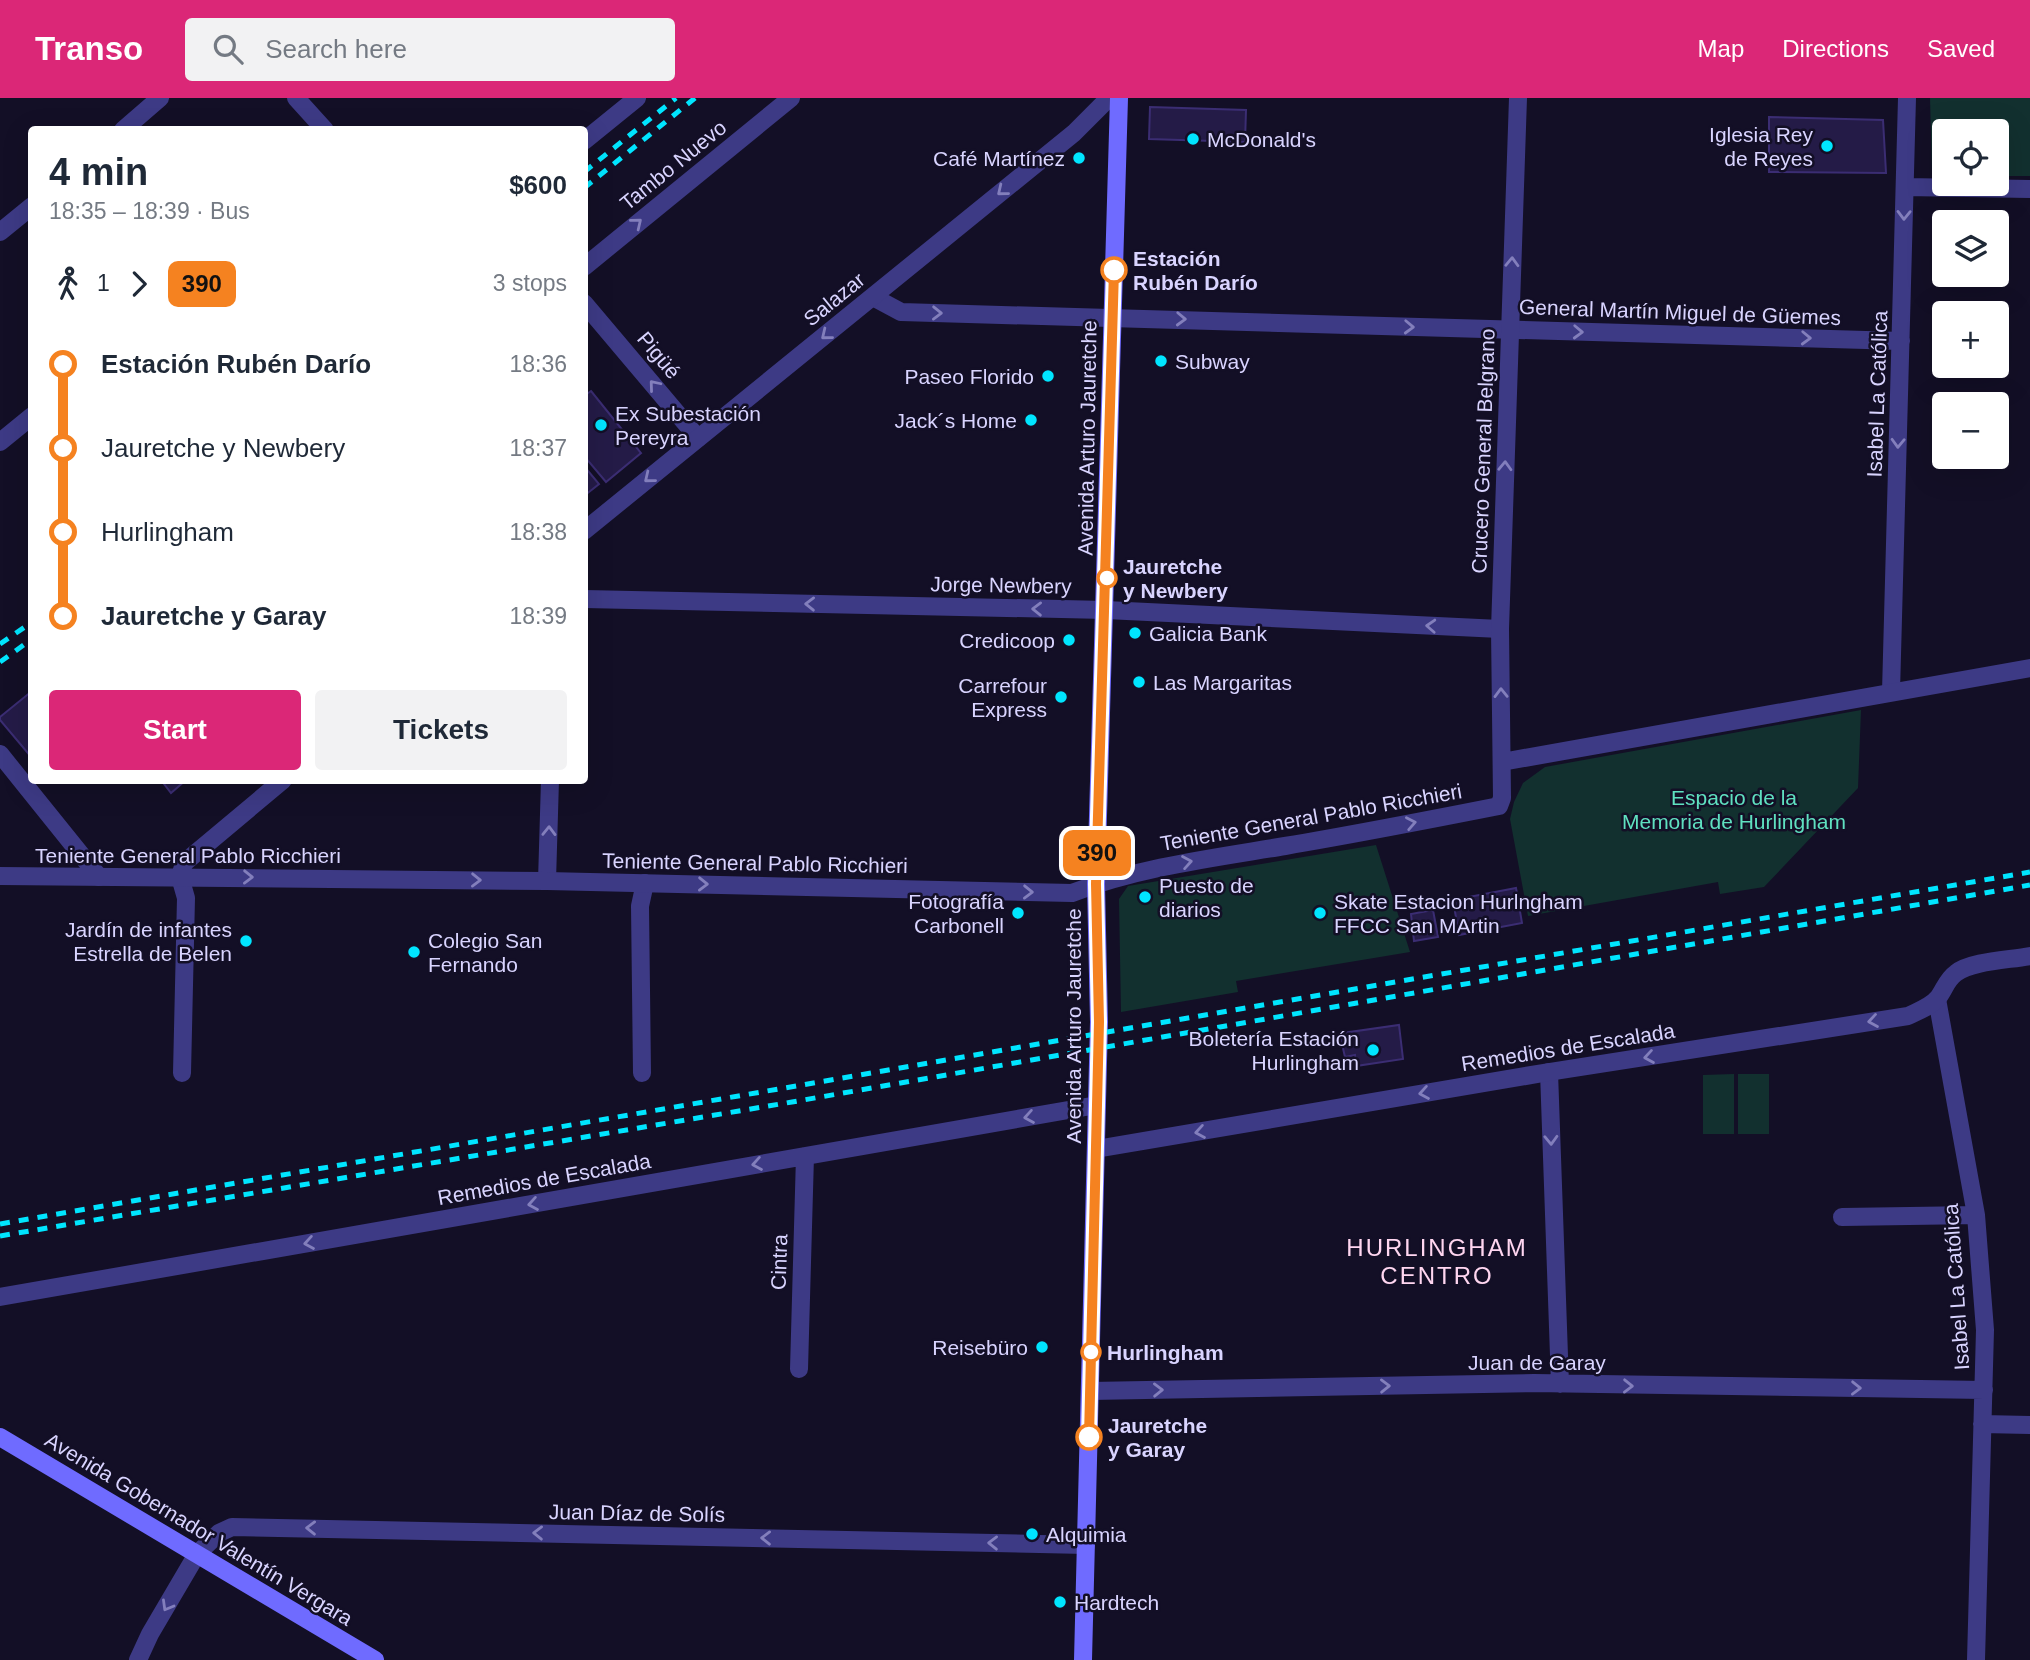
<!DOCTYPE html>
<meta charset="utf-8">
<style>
body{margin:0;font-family:Arial,sans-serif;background:#f2f2f3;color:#1f2937;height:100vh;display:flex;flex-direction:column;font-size:26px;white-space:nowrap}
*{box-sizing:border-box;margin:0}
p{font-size:23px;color:#747a83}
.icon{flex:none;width:38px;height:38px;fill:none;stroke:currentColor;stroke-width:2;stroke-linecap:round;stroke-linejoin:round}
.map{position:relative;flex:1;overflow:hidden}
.drawer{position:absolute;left:28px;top:28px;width:560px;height:658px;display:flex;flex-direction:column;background:#fff;border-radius:7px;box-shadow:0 7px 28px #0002}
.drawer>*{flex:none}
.badge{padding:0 14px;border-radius:10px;font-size:24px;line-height:46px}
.fabs{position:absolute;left:1932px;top:21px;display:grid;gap:14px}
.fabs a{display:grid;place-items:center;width:77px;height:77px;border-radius:7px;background:#fff;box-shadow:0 7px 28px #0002;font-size:35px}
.map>.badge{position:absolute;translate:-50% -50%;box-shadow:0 0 0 4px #fff}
.legs{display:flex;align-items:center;gap:10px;height:77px;padding:0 21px;font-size:23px}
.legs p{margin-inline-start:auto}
.summary{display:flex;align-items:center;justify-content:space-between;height:119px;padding:0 21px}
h1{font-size:38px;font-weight:600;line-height:52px}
.primary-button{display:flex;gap:14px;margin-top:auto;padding:14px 21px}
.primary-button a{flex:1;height:80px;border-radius:7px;background:#db2777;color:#fff;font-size:28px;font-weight:600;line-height:80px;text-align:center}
.primary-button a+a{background:#f2f2f3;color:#1f2937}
ul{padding:0 21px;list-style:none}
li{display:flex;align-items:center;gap:24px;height:84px;font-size:26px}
li i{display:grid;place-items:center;width:10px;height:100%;margin:0 9px;background:currentColor}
li i::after{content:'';width:18px;height:18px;margin:-9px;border:5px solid;border-radius:50%;background:#fff}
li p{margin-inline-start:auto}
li:first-child i{background:linear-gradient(#0000 50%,currentColor 0)}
li:last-child i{background:linear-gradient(currentColor 50%,#0000 0)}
header{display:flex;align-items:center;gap:42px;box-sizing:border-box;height:98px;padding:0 35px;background:#db2777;color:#fff}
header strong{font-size:33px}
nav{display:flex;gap:38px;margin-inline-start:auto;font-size:24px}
.search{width:490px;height:63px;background:#f2f2f3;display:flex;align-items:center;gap:18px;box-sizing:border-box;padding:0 24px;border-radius:7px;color:#747a83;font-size:26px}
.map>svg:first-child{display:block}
</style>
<header>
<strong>Transo</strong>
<div class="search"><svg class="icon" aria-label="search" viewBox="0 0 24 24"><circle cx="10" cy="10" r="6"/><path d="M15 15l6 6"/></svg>Search here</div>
<nav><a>Map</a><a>Directions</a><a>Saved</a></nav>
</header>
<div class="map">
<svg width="2030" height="1562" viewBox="0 0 2030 1562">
<rect width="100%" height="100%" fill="#130f26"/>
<path fill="#12302f" d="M1930,0H2030V78H1997V33H1944V76H1932Z
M1861,612L1858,690L1764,789L1720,796L1718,784L1528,818L1510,721L1514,704L1523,685L1545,669Z
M1376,747L1410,854L1236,883L1238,894L1121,914L1119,801L1128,788Z
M1734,976V1036H1703V977Z
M1738,976H1769V1036H1738Z"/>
<path fill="#241b47" stroke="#3b2d73" stroke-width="2" d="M1150,9L1246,12L1245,44L1149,41Z
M1769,19L1883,22L1886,75L1769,74Z
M591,293L641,355L606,384L584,358V298Z
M584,368L599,386L584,398Z
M32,593V660L0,622V619Z
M161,682H186L171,695Z
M1516,790L1522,825L1459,837L1453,802Z
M1433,812L1438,839L1414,843L1411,816Z
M1399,927L1403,961L1356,968L1355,957L1345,959L1342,946L1343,935Z"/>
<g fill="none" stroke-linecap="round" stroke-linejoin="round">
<path stroke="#3d3a85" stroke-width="18" d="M296,0L325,32
M123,32L160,0
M584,43L637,0
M1905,89L2030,91
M0,134L32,108
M584,169L791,0
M873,199L901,214L1901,243
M584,205L698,340
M0,344L32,318
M584,501L1106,512L1500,531
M1891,594L1907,0
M0,656L99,779
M180,779L186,800L182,975
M547,783L550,682
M1937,901L1976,1117L1985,1232L1976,1562
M1549,974L1560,1286
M642,975L640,808L645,785
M1842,1119L1976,1117
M0,1199L1097,1007
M799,1271L805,1058
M1090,1293L1534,1285L1984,1292
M1982,1326L2030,1327
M138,1562L150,1536L197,1456L219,1435L232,1429L1086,1447"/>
<path stroke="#3d3a85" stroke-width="18" d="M584,433L1074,35L1109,0
M1502,664L2030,570
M0,778L547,783L1072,795C1140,769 1213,760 1285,748C1356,736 1428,722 1499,708L1502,700L1500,531L1518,0
M180,779L184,765L283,682
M1096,1051L1549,974L1908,918C1918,913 1930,909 1937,901C1944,893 1946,882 1956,875C1971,863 2010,862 2030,858"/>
<path stroke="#6f6bff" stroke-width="18" d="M0,1339L375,1562
M1083,1562L1099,924L1096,786L1119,0"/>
<path stroke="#00e5ff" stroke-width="5" stroke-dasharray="10 9" stroke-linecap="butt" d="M584,74L676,0
M584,90L695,0
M0,546L32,524
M0,564L32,541
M0,1126L2030,774
M0,1138L792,1004L2030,787"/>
</g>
<defs><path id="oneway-chevron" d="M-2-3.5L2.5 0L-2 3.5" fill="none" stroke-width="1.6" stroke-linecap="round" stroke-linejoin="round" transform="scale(1.75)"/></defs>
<g stroke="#837fbc">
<use href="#oneway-chevron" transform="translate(1002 93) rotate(141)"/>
<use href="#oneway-chevron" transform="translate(1904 117) rotate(91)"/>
<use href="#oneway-chevron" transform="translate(637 125) rotate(-39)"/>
<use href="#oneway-chevron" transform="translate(1512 164) rotate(-88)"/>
<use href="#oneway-chevron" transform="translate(937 215) rotate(1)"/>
<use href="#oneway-chevron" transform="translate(1181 221) rotate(2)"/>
<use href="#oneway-chevron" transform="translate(1409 229) rotate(2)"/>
<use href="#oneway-chevron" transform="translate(1578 234) rotate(2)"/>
<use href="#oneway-chevron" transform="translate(826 237) rotate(141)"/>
<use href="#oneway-chevron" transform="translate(1806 240) rotate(2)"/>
<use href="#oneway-chevron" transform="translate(654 287) rotate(-130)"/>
<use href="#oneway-chevron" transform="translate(1898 345) rotate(92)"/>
<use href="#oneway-chevron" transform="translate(1505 368) rotate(-88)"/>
<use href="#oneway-chevron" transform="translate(649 380) rotate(141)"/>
<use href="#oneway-chevron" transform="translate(810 506) rotate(-179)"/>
<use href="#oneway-chevron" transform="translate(1037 511) rotate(-179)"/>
<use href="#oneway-chevron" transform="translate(1431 528) rotate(-177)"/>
<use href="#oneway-chevron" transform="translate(1501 595) rotate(-91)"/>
<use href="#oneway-chevron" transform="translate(1411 725) rotate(-11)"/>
<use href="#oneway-chevron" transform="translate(549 733) rotate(-89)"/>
<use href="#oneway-chevron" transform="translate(1187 764) rotate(-10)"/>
<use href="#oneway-chevron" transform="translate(248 779) rotate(1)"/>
<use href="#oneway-chevron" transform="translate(476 782) rotate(1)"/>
<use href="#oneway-chevron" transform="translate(703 786) rotate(1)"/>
<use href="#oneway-chevron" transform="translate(1028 794) rotate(1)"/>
<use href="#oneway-chevron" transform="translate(1873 923) rotate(171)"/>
<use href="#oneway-chevron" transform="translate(1649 959) rotate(171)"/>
<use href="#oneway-chevron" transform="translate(1424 995) rotate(170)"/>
<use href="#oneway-chevron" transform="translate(1029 1019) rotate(170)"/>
<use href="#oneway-chevron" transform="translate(1200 1034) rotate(170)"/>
<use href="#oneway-chevron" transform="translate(1551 1042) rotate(88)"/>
<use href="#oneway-chevron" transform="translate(757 1066) rotate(170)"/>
<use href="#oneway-chevron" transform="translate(533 1106) rotate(170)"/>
<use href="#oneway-chevron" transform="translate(309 1145) rotate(170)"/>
<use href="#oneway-chevron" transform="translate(1385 1288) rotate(-1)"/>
<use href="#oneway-chevron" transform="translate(1628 1288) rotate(1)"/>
<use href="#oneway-chevron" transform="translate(1856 1290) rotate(1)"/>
<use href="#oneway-chevron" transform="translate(1158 1292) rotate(-1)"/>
<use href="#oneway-chevron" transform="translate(311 1430) rotate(-179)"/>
<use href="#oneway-chevron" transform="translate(538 1435) rotate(-179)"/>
<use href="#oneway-chevron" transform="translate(766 1440) rotate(-179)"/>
<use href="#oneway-chevron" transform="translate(993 1445) rotate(-179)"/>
<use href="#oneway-chevron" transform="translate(167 1508) rotate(120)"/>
</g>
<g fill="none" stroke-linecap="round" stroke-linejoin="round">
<defs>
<path id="line-1" d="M1089,1339L1099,924L1096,786L1114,172"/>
</defs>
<use href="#line-1" stroke="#fff" stroke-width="16"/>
<use href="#line-1" stroke="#f58220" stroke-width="10"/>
</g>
<g fill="#00e5ff" stroke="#130f26" stroke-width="2.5">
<circle cx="1193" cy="41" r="7"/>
<circle cx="1827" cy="48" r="7"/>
<circle cx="1079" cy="60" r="7"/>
<circle cx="1161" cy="263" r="7"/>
<circle cx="1048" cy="278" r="7"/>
<circle cx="1031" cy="322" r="7"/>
<circle cx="601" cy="327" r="7"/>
<circle cx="1135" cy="535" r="7"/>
<circle cx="1069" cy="542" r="7"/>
<circle cx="1139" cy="584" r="7"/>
<circle cx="1061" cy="599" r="7"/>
<circle cx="1145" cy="799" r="7"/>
<circle cx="1018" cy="815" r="7"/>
<circle cx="1320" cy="815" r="7"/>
<circle cx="246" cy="843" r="7"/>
<circle cx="414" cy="854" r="7"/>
<circle cx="1373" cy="952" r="7"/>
<circle cx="1042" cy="1249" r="7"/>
<circle cx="1032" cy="1436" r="7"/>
<circle cx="1060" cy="1504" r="7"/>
</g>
<g fill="#fff" stroke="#f58220" stroke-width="3.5">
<circle cx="1114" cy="172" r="12"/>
<circle cx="1107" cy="480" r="9"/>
<circle cx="1091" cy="1254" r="9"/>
<circle cx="1089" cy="1339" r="12"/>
</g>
<g text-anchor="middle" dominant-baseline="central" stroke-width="5" stroke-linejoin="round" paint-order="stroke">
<g font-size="21" fill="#d9d4ff" stroke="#130f26" text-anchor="end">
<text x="1813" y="36">Iglesia Rey<tspan x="1813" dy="24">de Reyes</tspan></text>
<text x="1207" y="41" text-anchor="start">McDonald's</text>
<text x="1065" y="60">Café Martínez</text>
<text x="1175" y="263" text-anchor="start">Subway</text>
<text x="1034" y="278">Paseo Florido</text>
<text x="615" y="315" text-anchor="start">Ex Subestación<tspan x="615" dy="24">Pereyra</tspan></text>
<text x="1017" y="322">Jack´s Home</text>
<text x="1149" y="535" text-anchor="start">Galicia Bank</text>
<text x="1055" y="542">Credicoop</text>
<text x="1153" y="584" text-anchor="start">Las Margaritas</text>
<text x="1047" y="587">Carrefour<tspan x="1047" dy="24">Express</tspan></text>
<text x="1159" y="787" text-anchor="start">Puesto de<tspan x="1159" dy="24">diarios</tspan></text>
<text x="1004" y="803">Fotografía<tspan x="1004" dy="24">Carbonell</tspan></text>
<text x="1334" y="803" text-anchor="start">Skate Estacion Hurlngham<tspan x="1334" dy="24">FFCC San MArtin</tspan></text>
<text x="232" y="831">Jardín de infantes<tspan x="232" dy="24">Estrella de Belen</tspan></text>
<text x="428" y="842" text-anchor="start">Colegio San<tspan x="428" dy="24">Fernando</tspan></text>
<text x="1359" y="940">Boletería Estación<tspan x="1359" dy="24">Hurlingham</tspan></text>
<text x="1028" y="1249">Reisebüro</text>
<text x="1046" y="1436" text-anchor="start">Alquimia</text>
<text x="1074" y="1504" text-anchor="start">Hardtech</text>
</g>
<g font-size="21" fill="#d9d4ff" stroke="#130f26">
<text transform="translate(673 67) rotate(-39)">Tambo Nuevo</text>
<text transform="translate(834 201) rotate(-39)">Salazar</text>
<text transform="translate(1680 214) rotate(2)">General Martín Miguel de Güemes</text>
<text transform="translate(659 257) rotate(50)">Pigüé</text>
<text transform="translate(1877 296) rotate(-88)">Isabel La Católica</text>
<text transform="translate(1087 340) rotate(-89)">Avenida Arturo Jauretche</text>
<text transform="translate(1483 353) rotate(-88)">Crucero General Belgrano</text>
<text transform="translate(1001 487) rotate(1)">Jorge Newbery</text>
<text transform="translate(1311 719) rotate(-10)">Teniente General Pablo Ricchieri</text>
<text x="188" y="757">Teniente General Pablo Ricchieri</text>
<text transform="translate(755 765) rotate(1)">Teniente General Pablo Ricchieri</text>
<text transform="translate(1073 928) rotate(-90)">Avenida Arturo Jauretche</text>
<text transform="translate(1568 949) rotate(-9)">Remedios de Escalada</text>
<text transform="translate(544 1081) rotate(-10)">Remedios de Escalada</text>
<text transform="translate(779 1164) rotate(-88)">Cintra</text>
<text transform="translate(1956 1189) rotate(-94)">Isabel La Católica</text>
<text x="1537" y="1264">Juan de Garay</text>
<text transform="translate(637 1415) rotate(1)">Juan Díaz de Solís</text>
<text transform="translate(199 1431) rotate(31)">Avenida Gobernador Valentín Vergara</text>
</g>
<g font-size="21" font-weight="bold" fill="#d9d4ff" stroke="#130f26" text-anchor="start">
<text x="1133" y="160">Estación<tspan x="1133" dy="24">Rubén Darío</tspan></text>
<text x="1123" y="468">Jauretche<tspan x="1123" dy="24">y Newbery</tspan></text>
<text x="1107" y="1254">Hurlingham</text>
<text x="1108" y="1327">Jauretche<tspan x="1108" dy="24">y Garay</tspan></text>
</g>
<g font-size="21" fill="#5fe0c0" stroke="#130f26">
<text x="1734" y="699">Espacio de la<tspan x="1734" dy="24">Memoria de Hurlingham</tspan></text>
</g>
<g font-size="24" letter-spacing="2" fill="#ffd6f0" stroke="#130f26">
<text x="1437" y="1149">HURLINGHAM<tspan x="1437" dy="28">CENTRO</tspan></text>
</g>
</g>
</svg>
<div class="fabs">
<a><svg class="icon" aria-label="locate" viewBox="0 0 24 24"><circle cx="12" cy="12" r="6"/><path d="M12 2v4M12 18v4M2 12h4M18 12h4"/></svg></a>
<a><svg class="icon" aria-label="layers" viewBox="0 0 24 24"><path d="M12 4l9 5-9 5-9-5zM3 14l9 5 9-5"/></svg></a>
<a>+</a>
<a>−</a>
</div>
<b class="badge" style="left:1097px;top:755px;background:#f58220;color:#111">390</b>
<section class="drawer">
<div class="summary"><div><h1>4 min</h1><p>18:35 – 18:39 · Bus</p></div><b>$600</b></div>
<div class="legs"><svg class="icon" aria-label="walk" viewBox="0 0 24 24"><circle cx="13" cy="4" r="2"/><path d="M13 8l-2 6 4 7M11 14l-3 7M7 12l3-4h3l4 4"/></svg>1<svg class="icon" aria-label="forward" viewBox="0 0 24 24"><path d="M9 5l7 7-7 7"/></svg><b class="badge" style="background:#f58220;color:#111">390</b><p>3 stops</p></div>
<ul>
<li><i style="color:#f58220"></i><b>Estación Rubén Darío</b><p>18:36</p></li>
<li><i style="color:#f58220"></i><span>Jauretche y Newbery</span><p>18:37</p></li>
<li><i style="color:#f58220"></i><span>Hurlingham</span><p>18:38</p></li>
<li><i style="color:#f58220"></i><b>Jauretche y Garay</b><p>18:39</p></li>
</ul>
<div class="primary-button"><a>Start</a><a>Tickets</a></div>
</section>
</div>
